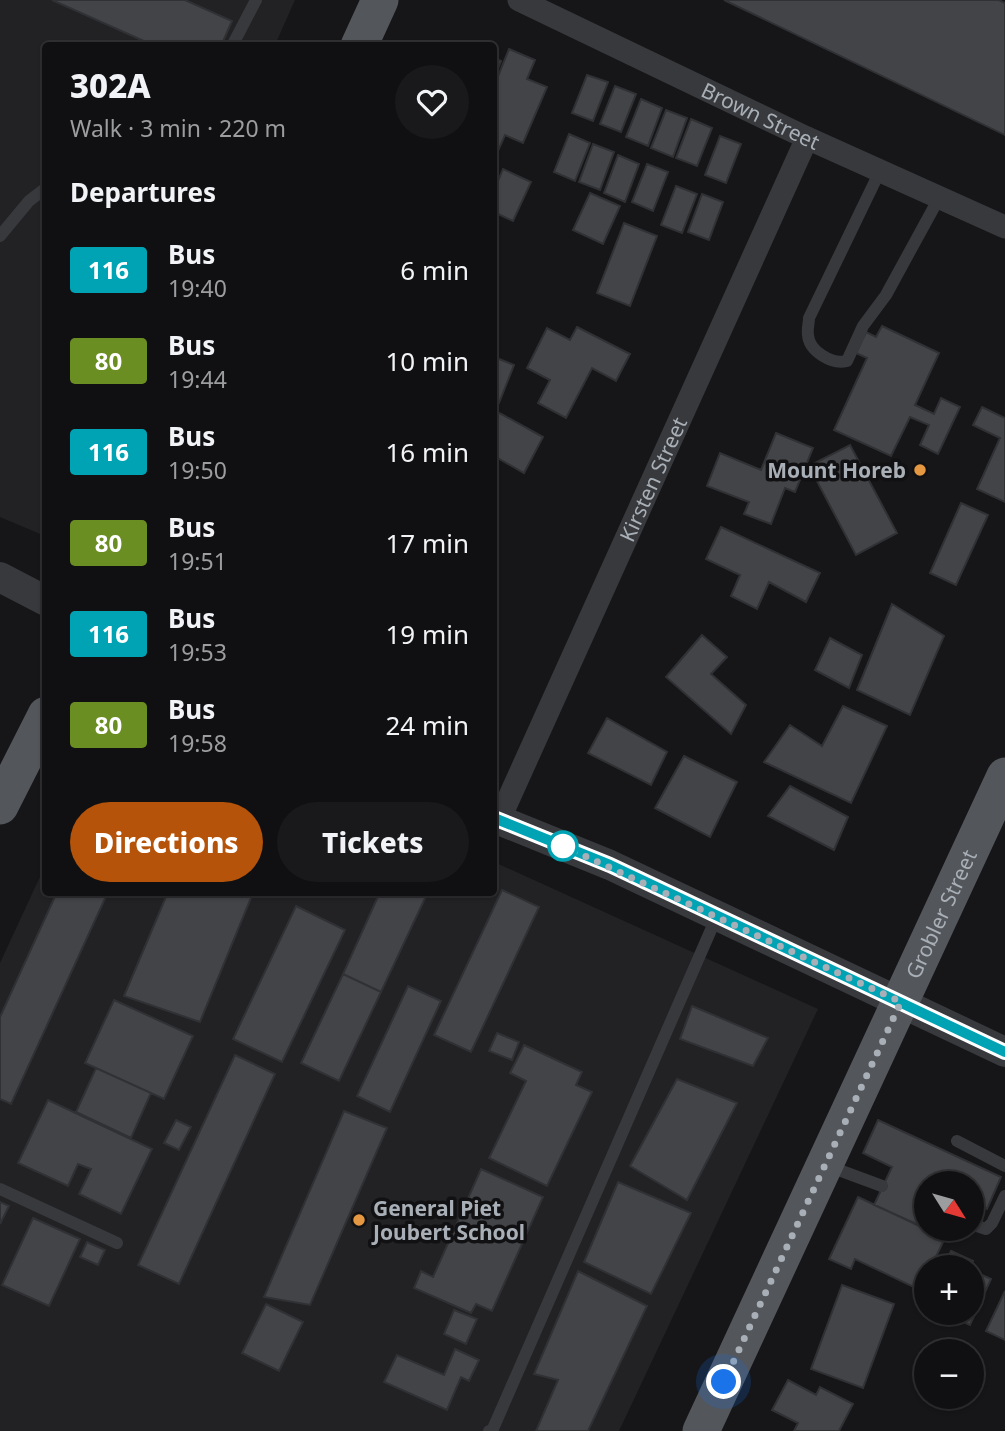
<!DOCTYPE html>
<meta charset="utf-8">
<style>
body{margin:0;font-family:"Noto Sans",sans-serif;background:#19191b;color:#f1f3f6;height:100vh;display:flex;flex-direction:column;font-size:26px;white-space:nowrap}
*{box-sizing:border-box;margin:0}
p{font-size:23px;color:#9c9d9f}
.icon{flex:none;width:38px;height:38px;fill:none;stroke:currentColor;stroke-width:2;stroke-linecap:round;stroke-linejoin:round}
.map{position:relative;flex:1;overflow:hidden}
.panel{position:absolute;left:42px;top:42px;width:455px;height:854px;display:flex;flex-direction:column;background:#101012;border-radius:7px;box-shadow:0 2px 5px #0004,0 0 0 2px #303032}
.panel>*{flex:none}
.badge{padding:0 14px;border-radius:5px;font-size:24px;line-height:46px}
.needle{width:46px;rotate:127deg}
.buttons{position:absolute;left:914px;top:1171px;display:grid;gap:14px}
.buttons a{display:grid;place-items:center;width:70px;height:70px;border-radius:50%;background:#101012;box-shadow:0 2px 5px #0004,0 0 0 2px #303032;font-size:35px}
.you{position:absolute;width:35px;height:35px;margin:-18px;border:5px solid #fff;border-radius:50%;background:#1a73e8;box-shadow:0 0 0 10px #1a73e833}
.map>.badge{position:absolute;translate:-50% -50%;box-shadow:0 0 0 4px #fff}
h2{padding:0 28px;font-size:26px;line-height:63px}
.round{display:grid;place-items:center;flex:none;width:74px;height:74px;border-radius:37px;background:#19191b}
.summary{display:flex;align-items:center;justify-content:space-between;height:119px;padding:0 28px}
h1{font-size:33px;font-weight:800;line-height:52px}
.cta{display:flex;gap:14px;margin-top:auto;padding:14px 28px}
.cta a{flex:1;height:80px;border-radius:42px;background:#b45309;color:#fff;font-size:28px;font-weight:800;line-height:80px;text-align:center}
.cta a+a{background:#19191b;color:#f1f3f6}
ul{padding:0;list-style:none}
li{display:flex;align-items:center;gap:21px;height:91px;padding:0 28px}
li div{flex:1}
li b{display:block;font-size:26px}
li em{font-style:normal}
li .badge{min-width:77px;font-weight:700;text-align:center}
.map>svg:first-child{display:block}
</style>
<div class="map">
<svg width="1005" height="1431" viewBox="0 0 1005 1431">
<rect width="100%" height="100%" fill="#161618"/>
<path fill="#222225" d="M0,0H295L275,45L46,46L45,536L0,517Z
M494,862L818,1009L619,1431H0V963L45,866L46,892H494Z"/>
<path fill="#434448" stroke="#303134" stroke-width="2" d="M52,0H185L232,21L221,46H155Z
M724,0H999L1005,3V135Z
M509,49L535,60L527,79L547,87L523,143L505,135L498,151L494,149V98L497,90L494,86Z
M494,58L501,61L494,79Z
M587,75L608,82L593,121L572,113Z
M615,86L636,94L621,132L600,124Z
M641,99L662,108L648,146L626,137Z
M666,110L687,118L673,157L651,148Z
M691,119L712,128L697,166L676,158Z
M569,134L590,143L575,181L554,172Z
M720,136L741,144L726,183L705,175Z
M593,144L614,152L600,190L579,182Z
M618,155L639,164L625,202L604,193Z
M647,164L668,172L653,211L632,202Z
M503,169L531,182L513,221L494,212V190Z
M676,186L697,194L682,233L661,225Z
M590,193L620,206L603,244L573,230Z
M702,194L723,202L709,240L688,232Z
M624,223L657,236L630,306L597,293Z
M882,326L939,353L915,405L934,414L941,398L960,407L938,454L920,445L929,425L910,417L891,456L834,430L867,358L856,353L866,332L876,337Z
M577,327L630,354L616,381L592,368L566,418L538,403L550,380L527,368L547,328L570,340Z
M494,357L514,365L499,403L494,401Z
M982,407L1005,418V502L977,489L1000,438L973,425Z
M494,410L543,437L524,473L494,456Z
M776,433L813,448L795,492L785,488L771,524L744,514L749,502L707,486L720,453L761,470Z
M850,445L897,533L856,555L809,466Z
M961,503L988,515L956,585L930,573Z
M721,527L820,573L806,602L769,582L757,609L731,596L740,575L706,559Z
M892,604L944,636L910,715L857,690Z
M702,635L727,657L711,674L746,705L731,734L666,677Z
M830,638L862,655L849,688L815,670Z
M843,706L887,726L851,803L764,762L790,725L822,746Z
M607,718L667,752L651,785L588,753Z
M684,756L737,782L710,837L655,808Z
M790,786L848,817L834,850L768,816Z
M502,890L539,907L471,1052L434,1035Z
M57,892H108L11,1104L0,1099V1017Z
M168,892L188,896V892L253,893L200,1022L124,996Z
M380,892H428L381,992L343,974Z
M296,906L345,930L282,1062L233,1039Z
M343,974L381,992L339,1081L301,1063Z
M408,986L441,1001L390,1112L357,1096Z
M114,1000L193,1036L164,1099L85,1063Z
M692,1006L768,1038L753,1066L680,1039Z
M497,1033L519,1042L512,1060L489,1051Z
M524,1045L582,1072L576,1085L592,1092L547,1186L489,1158L526,1081L510,1073Z
M235,1055L275,1074L179,1284L138,1265Z
M96,1068L151,1093L131,1138L76,1112Z
M677,1079L737,1103L687,1200L630,1166Z
M48,1100L152,1149L121,1214L79,1194L91,1169L78,1164L68,1186L18,1163Z
M344,1111L387,1128L310,1305L264,1297Z
M176,1120L191,1127L179,1150L164,1143Z
M878,1120L1001,1177L987,1209L971,1202V1183H926V1228L930,1230L874,1205L892,1167L863,1153Z
M481,1169L543,1197L492,1311L476,1304L471,1313L414,1288L421,1271L433,1277Z
M618,1182L691,1213L651,1294L584,1262Z
M858,1197L945,1238L931,1267H926V1277L920,1290L855,1259L851,1269L829,1259Z
M0,1202L9,1206L0,1224Z
M33,1218L80,1239L49,1306L2,1285Z
M87,1242L105,1250L98,1265L80,1257Z
M951,1251L973,1261L970,1267L944,1266Z
M971,1270L991,1279L970,1325L941,1312H971Z
M578,1271L647,1306L588,1431H536L558,1380L534,1374Z
M842,1285L894,1304L863,1388L811,1369Z
M1005,1291V1340L986,1331Z
M266,1304L303,1322L279,1371L242,1353Z
M454,1310L477,1319L466,1344L444,1334Z
M455,1349L479,1360L469,1381L461,1377L447,1410L384,1382L397,1355L444,1375Z
M788,1380L816,1395L820,1387L853,1404L839,1431H794L798,1423L772,1410Z"/>
<g fill="none" stroke-linecap="round" stroke-linejoin="round">
<path stroke="#37393c" stroke-width="12" d="M232,46L256,0
M880,171L809,318C809,323 807,329 808,335C809,351 832,365 847,361L863,326L886,295L939,198
M0,236L29,201L46,188
M957,1141L1005,1166
M828,1166L882,1186
M0,1189L117,1243
M971,1224L986,1229L992,1223L1005,1196
M489,1431H492L717,916"/>
<g stroke="#37393c" stroke-width="23">
<path id="s1" d="M519,0L807,138L1005,227"/>
<path id="s2" d="M499,820L807,138"/>
</g>
<path stroke="#37393c" stroke-width="30" d="M0,577L46,601
M494,818L610,865L1005,1052"/>
<g stroke="#53565b" stroke-width="37">
<path d="M359,46L380,0"/>
<path d="M0,806L46,715"/>
<path id="s3" d="M701,1431L1005,776"/>
</g>
</g>
<g fill="none" stroke-linecap="round" stroke-linejoin="round">
<defs>
<path id="line" d="M494,818L610,865L1005,1052"/>
</defs>
<use href="#line" stroke="#fff" stroke-width="16"/>
<use href="#line" stroke="#00a3b4" stroke-width="10"/>
<path stroke="#a9afb7" stroke-width="7" stroke-dasharray="0 12.6" d="M563,846L901,1002L724,1382"/>
</g>
<g fill="#e59841" stroke="#111113" stroke-width="2.5">
<circle cx="920" cy="470" r="7"/>
<circle cx="359" cy="1220" r="7"/>
</g>
<circle fill="#fff" stroke="#00a3b4" stroke-width="3.5" cx="563" cy="846" r="14"/>
<g text-anchor="middle" dominant-baseline="central" stroke-width="7" stroke-linejoin="round" paint-order="stroke">
<g font-size="21" fill="#a9afb7" stroke="#111113">
<text stroke="none"><textPath href="#s1" startOffset="268">Brown Street</textPath></text>
<text stroke="none"><textPath href="#s2" startOffset="374">Kirsten Street</textPath></text>
<text stroke="none"><textPath href="#s3" startOffset="570">Grobler Street</textPath></text>
</g>
<g font-size="21" font-weight="bold" fill="#a9afb7" stroke="#111113" text-anchor="end">
<text x="906" y="470">Mount Horeb</text>
<text x="373" y="1208" text-anchor="start">General Piet<tspan x="373" dy="24">Joubert School</tspan></text>
</g>
</g>
</svg>
<div class="buttons">
<a><svg class="needle" viewBox="-14 -14 28 28"><path d="M0-13l5 13h-10z" fill="#e53935"/><path d="M0 13l5-13h-10z" fill="#9c9d9f"/></svg></a>
<a>+</a>
<a>−</a>
</div>
<div class="you" style="left:724px;top:1382px"></div>
<section class="panel">
<div class="summary"><div><h1>302A</h1><p>Walk · 3 min · 220 m</p></div><a class="round"><svg class="icon" aria-label="heart" viewBox="0 0 24 24"><path d="M12 20l-8-8c-3-5 5-10 8-4 3-6 11-1 8 4z"/></svg></a></div>
<h2>Departures</h2>
<ul>
<li><span class="badge" style="background:#00a3b4;color:#fff">116</span><div><b>Bus</b><p>19:40</p></div><em>6 min</em></li>
<li><span class="badge" style="background:#6b8e23;color:#fff">80</span><div><b>Bus</b><p>19:44</p></div><em>10 min</em></li>
<li><span class="badge" style="background:#00a3b4;color:#fff">116</span><div><b>Bus</b><p>19:50</p></div><em>16 min</em></li>
<li><span class="badge" style="background:#6b8e23;color:#fff">80</span><div><b>Bus</b><p>19:51</p></div><em>17 min</em></li>
<li><span class="badge" style="background:#00a3b4;color:#fff">116</span><div><b>Bus</b><p>19:53</p></div><em>19 min</em></li>
<li><span class="badge" style="background:#6b8e23;color:#fff">80</span><div><b>Bus</b><p>19:58</p></div><em>24 min</em></li>
</ul>
<div class="cta"><a>Directions</a><a>Tickets</a></div>
</section>
</div>
